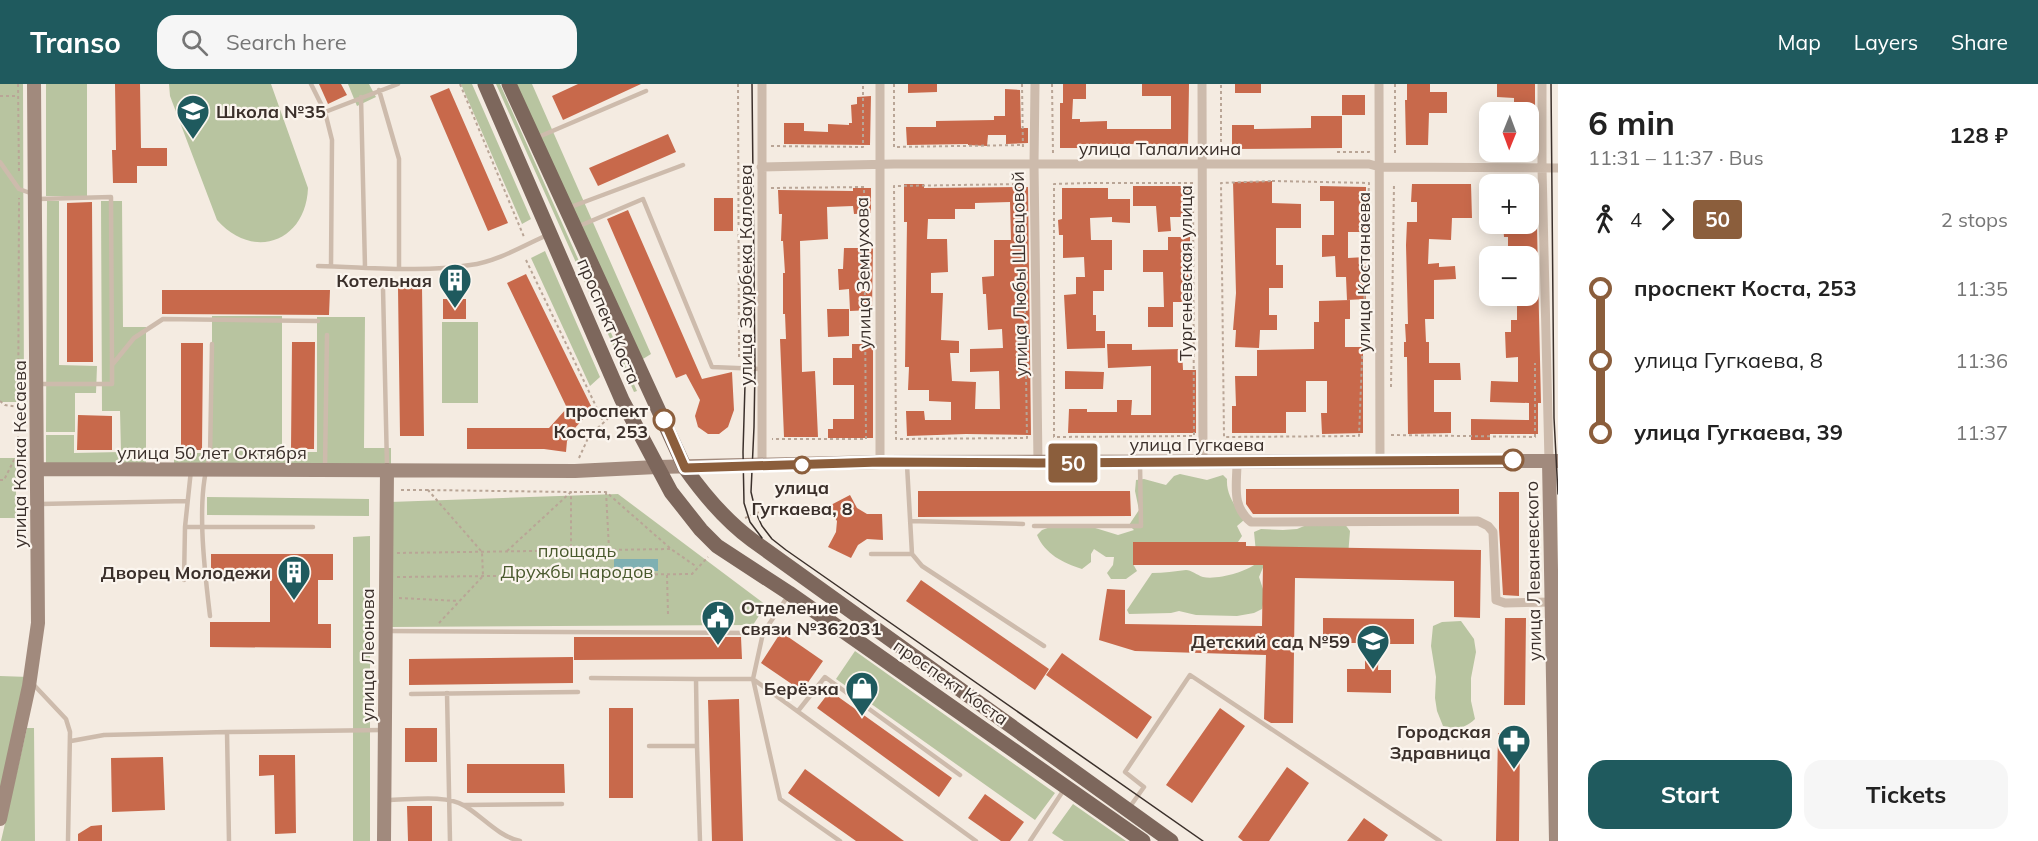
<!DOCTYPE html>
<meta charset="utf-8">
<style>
body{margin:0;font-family:Mulish,sans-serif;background:#f6f6f6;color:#222;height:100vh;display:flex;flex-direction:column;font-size:22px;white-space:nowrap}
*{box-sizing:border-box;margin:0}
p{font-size:20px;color:#767676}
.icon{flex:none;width:33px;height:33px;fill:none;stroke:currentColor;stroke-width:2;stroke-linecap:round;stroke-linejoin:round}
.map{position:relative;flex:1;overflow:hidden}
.details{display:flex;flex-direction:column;background:#fff;width:480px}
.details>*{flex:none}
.badge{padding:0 12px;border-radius:4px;font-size:21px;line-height:39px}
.needle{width:39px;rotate:181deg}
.tools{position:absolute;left:1479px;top:18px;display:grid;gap:12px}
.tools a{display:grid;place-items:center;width:60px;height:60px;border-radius:12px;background:#fff;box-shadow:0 3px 15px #0003;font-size:30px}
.map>.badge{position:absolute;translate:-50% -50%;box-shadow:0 0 0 3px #fff}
.legs{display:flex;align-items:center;gap:9px;height:66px;padding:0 30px;font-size:20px}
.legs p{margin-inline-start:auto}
.overview{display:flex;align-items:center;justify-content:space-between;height:102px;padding:0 30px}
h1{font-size:33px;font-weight:700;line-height:45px}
.primary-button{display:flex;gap:12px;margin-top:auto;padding:12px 30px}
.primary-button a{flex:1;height:69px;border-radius:18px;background:#1f5a5e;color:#fff;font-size:24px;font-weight:700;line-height:69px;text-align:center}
.primary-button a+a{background:#f6f6f6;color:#222}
ul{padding:0 30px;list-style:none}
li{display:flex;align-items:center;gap:21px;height:72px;font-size:22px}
li i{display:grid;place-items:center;width:9px;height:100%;margin:0 8px;background:currentColor}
li i::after{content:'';width:15px;height:15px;margin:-8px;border:4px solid;border-radius:50%;background:#fff}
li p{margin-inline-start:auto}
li:first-child i{background:linear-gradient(#0000 50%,currentColor 0)}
li:last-child i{background:linear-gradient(currentColor 50%,#0000 0)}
header{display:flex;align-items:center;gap:36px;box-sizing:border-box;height:84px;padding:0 30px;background:#1f5a5e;color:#fff}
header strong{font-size:28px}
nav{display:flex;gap:33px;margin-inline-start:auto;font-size:21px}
.search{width:420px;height:54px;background:#f6f6f6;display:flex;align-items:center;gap:15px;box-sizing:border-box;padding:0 21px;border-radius:18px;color:#767676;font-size:22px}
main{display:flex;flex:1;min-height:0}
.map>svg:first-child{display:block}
</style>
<header>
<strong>Transo</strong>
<div class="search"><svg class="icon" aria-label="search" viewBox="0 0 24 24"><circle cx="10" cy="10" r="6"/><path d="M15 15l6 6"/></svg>Search here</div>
<nav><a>Map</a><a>Layers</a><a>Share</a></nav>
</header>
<main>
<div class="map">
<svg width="1558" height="757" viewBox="0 0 1558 757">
<rect width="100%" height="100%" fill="#f4ebe1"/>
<path fill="#b8c4a0" d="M0,0H23L24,318H0Z
M46,0H87V112H46Z
M169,0H271L308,104C306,158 253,177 217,136L170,12Z
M348,0H369L376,13L357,22Z
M461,0H472L531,135L522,140Z
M496,0H500L637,307L634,308Z
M514,0H532L651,270L638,278Z
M47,117H59V281L97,282L96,309H75V348H46Z
M101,117H122L123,243H146V381H46V351H74V369L121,368L120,327H102Z
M545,167L600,293L590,302L531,174Z
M212,232H282V368H317V233H365L364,364H391V384L174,383V369H212Z
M442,238H478V319H442Z
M0,374H16V434H0Z
M1180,390L1207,396L1223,391L1227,395C1226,412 1236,422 1244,436L1237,442L1242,452L1238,458H1134L1133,480L1137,487L1126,495H1111L1107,489L1113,481L1114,473H1106L1094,465L1091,470V478L1082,485C1063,479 1045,470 1037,451L1042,446L1053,442L1092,443L1118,451L1134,446L1129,441L1139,426L1135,407L1136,396L1144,395L1166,401L1174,392Z
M618,410L766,521L753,541L389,543L390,418Z
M207,413L369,415V432L207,431Z
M1344,439L1350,447L1348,472L1267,474L1259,493L1265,511L1262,525L1254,529L1237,532L1196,531L1179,527L1171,529L1129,530L1127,526L1152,489C1164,489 1175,487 1186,486C1191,486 1197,491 1203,493C1217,496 1246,488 1257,479L1254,448L1261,445L1283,446L1297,445L1309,440Z
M370,452V757H353V453Z
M1461,537L1474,555L1476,568L1471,594V617L1475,635C1465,645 1456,645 1443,642L1437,627L1435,614L1436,593L1431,562L1433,542L1442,538Z
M855,567L1055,709L1035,736L836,595Z
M0,592L29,593L0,719Z
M27,644H34L35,757H1Z
M1073,720L1126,757H1064L1052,749Z"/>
<path fill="#7fb0b2" d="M614,475H658V487H614Z"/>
<path fill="#c8694b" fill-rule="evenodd" d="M115,0H140L141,64H167V82H137V99H113L112,66H116Z
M319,0H341L347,11L328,20Z
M578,0H641L563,36L552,12Z
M908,0H937V8L908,9Z
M1063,0H1086V15H1073L1072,35H1080V38L1107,37V45H1171V12H1142V0H1189L1188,64H1171V61L1131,60H1080V64H1060V19H1063Z
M1235,0H1261V9H1235Z
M1407,0H1430V8H1447V29H1429L1428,61H1406L1405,16H1407Z
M1497,0H1535V28H1514V14L1497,13Z
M449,4L508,139L488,147L430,12Z
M1005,5L1020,6L1021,44H1028V59L1006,60V51H988L987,62L968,61V60L907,61L906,43H936V37L994,36V32H1005Z
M1342,11H1365V31H1342Z
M871,12L870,61L784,60V39H804V47L828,48V40L849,41V39H852L851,21L857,20V13Z
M1311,32H1342V64L1232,65V41H1254V45L1311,44Z
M668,50L676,68L598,102L589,84Z
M1272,97V119L1301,120V144H1276V181H1283V204H1269V231H1277V246H1260L1259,264L1235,263L1236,246H1233L1236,209L1233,98Z
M1528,99L1536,100L1541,319H1538V350H1490V356H1471V335L1529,336V319L1490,318L1491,297L1518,298V273L1506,274L1505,248H1511V236H1517V212H1528V172H1508V153H1504L1503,140H1528Z
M904,100H924V104L1028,103L1031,351L966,350L907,352L906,327H924L925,336H951V318L929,317V306H908L909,283H905L907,138H904ZM1010,118L1011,156H994V192L982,193L983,210H986L988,246L1002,245L1003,264L970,265V288L999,287L1000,325H975L976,298L952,297L950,269H959V257L941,256L943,209H931V189L948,188L947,155H927L928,135H955V125H975V119Z
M1412,100H1471L1472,134H1452L1451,156L1429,155L1428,180L1439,179V183L1455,182L1456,195L1434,196V235H1425L1426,258H1429V279H1460L1461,296H1434V328H1451V349L1408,350L1407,273H1404V258H1406L1405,240H1408L1406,161L1407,138H1417V118H1411Z
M1133,102H1191V133H1170L1171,147L1158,148L1156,122H1133Z
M1320,102L1366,103V148H1348V174L1365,173L1366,215L1347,216L1346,193H1336L1335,172L1322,173V151H1334V117H1320Z
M853,104H871V129L854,130L853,122L827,123L828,155L800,157L802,288L815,287L818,353H784L780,255H786L785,230H783V189H785L783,157H781L782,130H779L778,106L853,107Z
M1062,104H1108V115H1130V139L1112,138V133L1090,134L1091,156H1112V186H1104V207H1093V231H1096V247H1105V264L1067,265L1064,211L1076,210V193H1085L1084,173L1063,174V151H1059L1058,136L1062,135Z
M714,114H733V147H714Z
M92,118L93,278H67V119Z
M628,126L702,295L732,288L734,326L728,343L719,350H708L698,343L695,332L700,316L686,290L676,294L607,135Z
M1168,153H1190V218H1173V243H1148V223H1164L1163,188H1143V166H1168Z
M844,164H873L872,226L850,227L849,205L839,206L838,185H843Z
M526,190L595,330L583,335L575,344L567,357L566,368L544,365H467V344H549L567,324L507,199Z
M422,203L424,352H400L398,204Z
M162,206H330L329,231L162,230Z
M443,215H466V235H443Z
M1350,216V235H1345V263H1363V349L1322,350L1321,329H1327V297H1306V328H1286V349H1232V322H1236L1235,292H1257V266L1314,265V238H1319V217Z
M827,225H849V252L828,253Z
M292,258H315L314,365H291Z
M181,259H203L202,366H181Z
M852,260H873V354H828V345H833V335H854V301H833V274H852Z
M1107,260H1132V266L1182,265L1183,286H1196V349H1068L1069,325H1087V328H1117V316H1132L1131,331H1151V282L1108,284Z
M1065,287L1104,288L1103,305H1065Z
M78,331L112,332V366H77Z
M1246,405H1459V430H1253L1246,420Z
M918,407H1130L1131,432L918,433Z
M1499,408H1519V512L1503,511L1499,444Z
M850,411L857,424L867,430H882L883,456L867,455L858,461L851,474L828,463L836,448L837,437L827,423Z
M1133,458H1246V462L1481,466L1480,534L1454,533V497L1295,494L1293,639H1271L1264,635L1266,571L1135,567L1099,556L1107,505L1125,506V540L1262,542L1263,481H1133Z
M211,470H333V496H318V540H331V564L210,563V538H270V493H211Z
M921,496L1049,585L1035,606L906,517Z
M1323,534L1414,535V560H1379L1378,586H1391V609L1347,608V585H1365V559H1323Z
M1505,534H1526L1525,621H1504Z
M781,548L823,577L802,607L761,579Z
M574,553H741L742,575L574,576Z
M1062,569L1152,633L1137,655L1046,591Z
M573,573V599L409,601V575Z
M830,607L952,694L939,713L817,624Z
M739,615L743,757H712L708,616Z
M609,624H633V714H609Z
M1220,624L1245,642L1192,719L1166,701Z
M405,644H437V678H405Z
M1498,649H1520L1519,757H1496Z
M259,671H295L296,749L275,750L274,691L259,692Z
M163,673L165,726L112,728L111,674Z
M467,680H564L565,709H467Z
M1287,683L1309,699L1269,757H1243L1238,753Z
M805,685L904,757H856L788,709Z
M985,710L1024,738L1010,757H1001L968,734Z
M407,722H432V757H408Z
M1364,734L1388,751L1384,757H1347Z
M102,741V757H78V750L91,742Z"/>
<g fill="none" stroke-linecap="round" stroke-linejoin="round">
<path stroke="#b9a596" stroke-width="2" stroke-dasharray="3 3" stroke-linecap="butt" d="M18,0L19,90
M460,0L524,153
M738,0L739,275
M894,0V63L1023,61
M1022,0L1023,66
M1052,0L1053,69
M1395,0V69
M0,12H18
M771,62L863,63V0
M1337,68H1369V66
M1221,70V0
M1272,97L1369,99L1359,352L1224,353L1221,99Z
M1088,99H1193L1194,352L1054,353V100Z
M1023,100L1027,354L896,355L894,102Z
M771,104L864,103L866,355H772
M526,176L604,339
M1391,303L1394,100
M0,317L5,321L18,323
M1391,351L1535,353V279
M579,374L589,352L615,328
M0,396H4L18,368L19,114
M401,406H428
M606,408L609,465
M745,434L766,425
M507,467L571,408H606L671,465L697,483
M397,469L671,465
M667,491L668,530
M397,493L692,490L708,473
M399,514L459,517
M439,539L483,492L482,468L428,406L571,408V466"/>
<path stroke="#cdbbac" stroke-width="4.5" d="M311,0L325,28L332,56L331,182
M379,6L399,75V184
M361,13L365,183
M325,28L398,0
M536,54L646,7
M0,78L19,105L33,110
M38,115L111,113L112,281
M568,124L683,81
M577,143L643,115L712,283L761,285
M318,182C368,183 421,189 470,181C496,178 523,162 547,151
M383,204L387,383
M37,300H112V281L134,254L163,235L318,237
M907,381L912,470L922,482L1044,562
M325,383L327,251
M40,420L187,417
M910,437L1023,440
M1034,442H1141L1140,379
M185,443H313
M871,470H912
M184,496L185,443L191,386
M210,532C205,490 195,412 210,373L212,260
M387,547L763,549L788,512
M763,549L753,595L780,715L840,757
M591,594L696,595
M33,600L66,635L70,648L68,757
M447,609L450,757
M411,610L578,608
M798,627L825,593L960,691
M71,657L104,651L227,648
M649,662H697L696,595H753L976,757
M697,662L700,757
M387,716C409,716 446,710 465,722C484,734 498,752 520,757
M464,721L562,720
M1129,724L1144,703L1125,688L1190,591L1440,757
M229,757L227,648L382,646
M1030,757L1065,704"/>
<path stroke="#cdbbac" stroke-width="9" d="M762,0V382
M880,0V378
M1035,0L1034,80L1038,379
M1202,0L1203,378
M1379,0L1380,377
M1542,0V84L1549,377
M761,83L894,80H1369L1380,83L1558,84
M1237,378C1237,402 1231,422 1251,438L1478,437L1488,442L1493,448L1496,516L1505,519L1552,518"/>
<path stroke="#a18a7d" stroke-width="14" d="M1549,377L1556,757
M37,385L575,387L657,383L880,378L1558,377
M0,735L29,602L38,539L34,0
M384,757L387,386"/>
<path stroke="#7d675c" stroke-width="15" d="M485,0L622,316L671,408L701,446L717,462L789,509L1143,757
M509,0L685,384C704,411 725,436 752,456L1171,757"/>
<path stroke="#3b302b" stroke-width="1.5" d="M752,0L755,285L754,343L751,408L756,429L762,442L772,455L786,466L1203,757
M1551,0L1554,334L1558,410
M746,267L743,368L744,419L750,438L762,454"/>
</g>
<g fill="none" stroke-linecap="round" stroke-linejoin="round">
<defs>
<path id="line-1" d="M664,336L685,384L880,378L1038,379L1513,376"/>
</defs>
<use href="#line-1" stroke="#fff" stroke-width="14"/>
<use href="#line-1" stroke="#8b5e3c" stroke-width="9"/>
</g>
<defs>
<symbol id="school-pin" viewBox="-11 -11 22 30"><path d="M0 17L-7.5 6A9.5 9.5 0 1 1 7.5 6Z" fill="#1f5a5e" stroke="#fbf5ee"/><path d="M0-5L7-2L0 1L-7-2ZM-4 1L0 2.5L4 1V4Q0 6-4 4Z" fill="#fff"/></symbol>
<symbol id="building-pin" viewBox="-11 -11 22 30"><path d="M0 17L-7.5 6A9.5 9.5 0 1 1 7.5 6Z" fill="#1f5a5e" stroke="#fbf5ee"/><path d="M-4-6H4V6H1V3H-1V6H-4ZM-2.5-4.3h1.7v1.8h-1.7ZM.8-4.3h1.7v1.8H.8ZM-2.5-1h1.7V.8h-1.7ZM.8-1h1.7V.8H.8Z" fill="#fff"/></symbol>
<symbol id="civic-pin" viewBox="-11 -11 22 30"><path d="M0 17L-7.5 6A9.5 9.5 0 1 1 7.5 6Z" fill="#1f5a5e" stroke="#fbf5ee"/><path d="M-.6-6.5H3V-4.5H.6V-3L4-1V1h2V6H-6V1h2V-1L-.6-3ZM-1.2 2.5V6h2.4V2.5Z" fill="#fff"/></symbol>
<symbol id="shop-pin" viewBox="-11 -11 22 30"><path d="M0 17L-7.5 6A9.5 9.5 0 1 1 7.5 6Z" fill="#1f5a5e" stroke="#fbf5ee"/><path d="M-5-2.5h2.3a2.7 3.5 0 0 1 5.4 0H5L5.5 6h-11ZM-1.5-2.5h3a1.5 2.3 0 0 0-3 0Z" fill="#fff"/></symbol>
<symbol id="pharmacy-pin" viewBox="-11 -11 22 30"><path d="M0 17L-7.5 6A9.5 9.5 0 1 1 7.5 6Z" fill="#1f5a5e" stroke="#fbf5ee"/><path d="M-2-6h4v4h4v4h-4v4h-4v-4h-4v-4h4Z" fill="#fff"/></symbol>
</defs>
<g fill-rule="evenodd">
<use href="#school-pin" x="174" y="8" width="38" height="52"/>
<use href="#building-pin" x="436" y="177" width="38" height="52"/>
<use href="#building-pin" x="275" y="469" width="38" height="52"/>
<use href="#civic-pin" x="699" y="514" width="38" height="52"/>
<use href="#school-pin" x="1354" y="538" width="38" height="52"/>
<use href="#shop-pin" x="843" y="585" width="38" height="52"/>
<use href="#pharmacy-pin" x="1495" y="638" width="38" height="52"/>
</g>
<g fill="#fff" stroke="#8b5e3c" stroke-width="3">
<circle cx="664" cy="336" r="10"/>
<circle cx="1513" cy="376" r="10"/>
<circle cx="802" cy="381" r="8"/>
</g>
<g text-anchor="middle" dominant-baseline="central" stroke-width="4.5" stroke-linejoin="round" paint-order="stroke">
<g font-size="18" font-weight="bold" fill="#3b302b" stroke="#fbf5ee" text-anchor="end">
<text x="216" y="27" text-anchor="start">Школа №35</text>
<text x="432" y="196">Котельная</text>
<text x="271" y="488">Дворец Молодежи</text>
<text x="741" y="523" text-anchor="start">Отделение<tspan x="741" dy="21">связи №362031</tspan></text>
<text x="1350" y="557">Детский сад №59</text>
<text x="839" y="604">Берёзка</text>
<text x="1491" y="647">Городская<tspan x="1491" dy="21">Здравница</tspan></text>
</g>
<g font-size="18" fill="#3b302b" stroke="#fbf5ee">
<text x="1160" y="64">улица Талалихина</text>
<text transform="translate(1363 188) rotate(-90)">улица Костанаева</text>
<text transform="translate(863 189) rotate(-91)">улица Земнухова</text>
<text transform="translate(1185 189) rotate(-90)">Тургеневская улица</text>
<text transform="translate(1019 190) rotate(-91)">улица Любы Шевцовой</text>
<text transform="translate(745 191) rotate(-90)">улица Заурбека Калоева</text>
<text transform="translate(609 237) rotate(67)">проспект Коста</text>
<text x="1197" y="360">улица Гугкаева</text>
<text x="212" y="368">улица 50 лет Октября</text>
<text transform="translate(19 370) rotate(-90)">улица Колка Кесаева</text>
<text transform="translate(1533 487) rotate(-91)">улица Леваневского</text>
<text transform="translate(367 571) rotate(-90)">улица Леонова</text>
<text transform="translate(951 598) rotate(35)">проспект Коста</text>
</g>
<g font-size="18" font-weight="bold" fill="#3b302b" stroke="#fbf5ee" text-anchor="end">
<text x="648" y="326">проспект<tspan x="648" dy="21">Коста, 253</tspan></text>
<text x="802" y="403" text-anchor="middle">улица<tspan x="802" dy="21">Гугкаева, 8</tspan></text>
</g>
<g font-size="18" fill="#4a5a2e" stroke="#fbf5ee">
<text x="577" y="466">площадь<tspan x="577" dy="21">Дружбы народов</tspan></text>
</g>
</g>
</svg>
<div class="tools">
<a><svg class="needle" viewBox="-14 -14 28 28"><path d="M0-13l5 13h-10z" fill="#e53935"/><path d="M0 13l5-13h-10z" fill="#767676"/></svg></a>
<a>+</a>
<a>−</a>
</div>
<b class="badge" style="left:1073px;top:379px;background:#8b5e3c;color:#fff">50</b>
</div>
<section class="details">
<div class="overview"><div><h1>6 min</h1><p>11:31 – 11:37 · Bus</p></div><b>128 ₽</b></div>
<div class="legs"><svg class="icon" aria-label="walk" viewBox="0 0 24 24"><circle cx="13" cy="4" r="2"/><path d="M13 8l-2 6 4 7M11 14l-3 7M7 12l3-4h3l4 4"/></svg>4<svg class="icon" aria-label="forward" viewBox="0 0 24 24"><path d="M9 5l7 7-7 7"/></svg><b class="badge" style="background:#8b5e3c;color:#fff">50</b><p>2 stops</p></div>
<ul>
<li><i style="color:#8b5e3c"></i><b>проспект Коста, 253</b><p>11:35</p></li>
<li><i style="color:#8b5e3c"></i><span>улица Гугкаева, 8</span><p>11:36</p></li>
<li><i style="color:#8b5e3c"></i><b>улица Гугкаева, 39</b><p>11:37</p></li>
</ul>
<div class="primary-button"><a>Start</a><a>Tickets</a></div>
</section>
</main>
